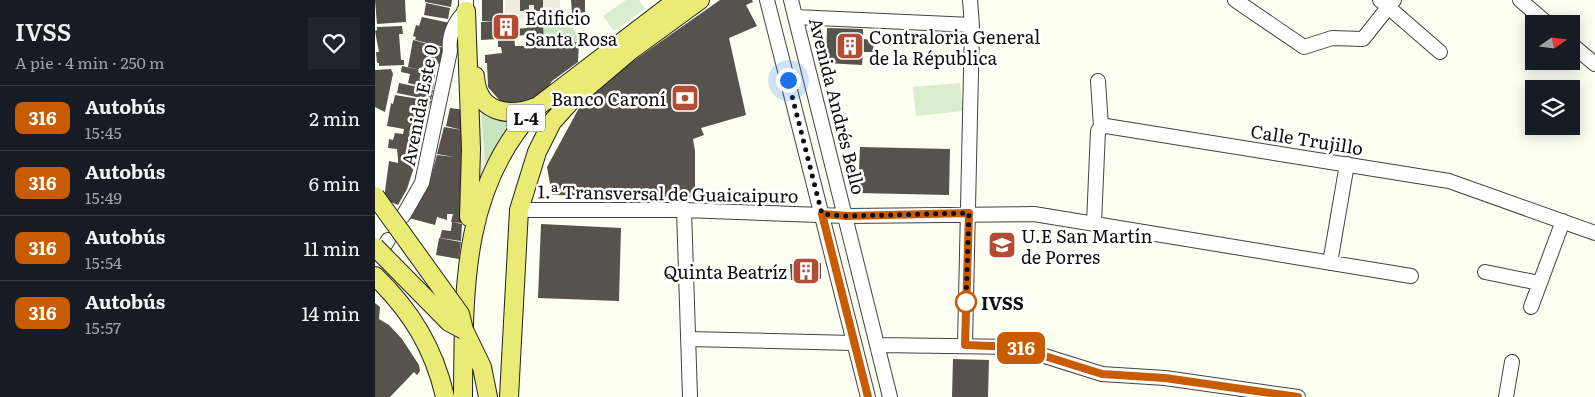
<!DOCTYPE html>
<html lang="es">
<meta charset="utf-8">
<style>
body{margin:0;font-family:Literata,serif;background:#20242c;color:#f1f3f6;height:100vh;display:flex;flex-direction:column;font-size:19px;white-space:nowrap}
*{box-sizing:border-box;margin:0}
p{font-size:16px;color:#9ea1a6}
.icon{flex:none;width:28px;height:28px;fill:none;stroke:currentColor;stroke-width:2;stroke-linecap:round;stroke-linejoin:round}
.map{position:relative;flex:1;overflow:hidden}
.panel{display:flex;flex-direction:column;background:#171b24;width:375px}
.panel>*{flex:none}
.badge{padding:0 10px;border-radius:8px;font-size:18px;line-height:32px}
.needle{width:32px;rotate:76deg}
.fabs{position:absolute;left:1150px;top:15px;display:grid;gap:10px}
.fabs a{display:grid;place-items:center;width:55px;height:55px;border-radius:0px;background:#171b24;box-shadow:0 2px 12px #0003;font-size:25px}
.you{position:absolute;width:25px;height:25px;margin:-12px;border:4px solid #fff;border-radius:50%;background:#1a73e8;box-shadow:0 0 0 8px #1a73e833}
.map>.badge{position:absolute;translate:-50% -50%;box-shadow:0 0 0 2px #fff}
.round{display:grid;place-items:center;flex:none;width:52px;height:52px;border-radius:0px;background:#20242c}
.overview{display:flex;align-items:center;justify-content:space-between;height:85px;padding:0 15px}
h1{font-size:24px;font-weight:600;line-height:38px}
ul{padding:0;list-style:none}
li{display:flex;align-items:center;gap:15px;height:65px;padding:0 15px;border-top:1px solid #363941}
li div{flex:1}
li b{display:block;font-size:19px}
li em{font-style:normal}
li .badge{min-width:55px;font-weight:700;text-align:center}
main{display:flex;flex:1;min-height:0}
.map>svg:first-child{display:block}
</style>
<main>
<section class="panel">
<div class="overview"><div><h1>IVSS</h1><p>A pie · 4 min · 250 m</p></div><a class="round"><svg class="icon" aria-label="heart" viewBox="0 0 24 24"><path d="M12 20l-8-8c-3-5 5-10 8-4 3-6 11-1 8 4z"/></svg></a></div>
<ul>
<li><span class="badge" style="background:#c95b00;color:#fff">316</span><div><b>Autobús</b><p>15:45</p></div><em>2 min</em></li>
<li><span class="badge" style="background:#c95b00;color:#fff">316</span><div><b>Autobús</b><p>15:49</p></div><em>6 min</em></li>
<li><span class="badge" style="background:#c95b00;color:#fff">316</span><div><b>Autobús</b><p>15:54</p></div><em>11 min</em></li>
<li><span class="badge" style="background:#c95b00;color:#fff">316</span><div><b>Autobús</b><p>15:57</p></div><em>14 min</em></li>
</ul>
</section>
<div class="map">
<svg width="1220" height="397" viewBox="0 0 1220 397">
<rect width="100%" height="100%" fill="#fdfef2"/>
<path fill="#c9e5be" d="M197,16L198,30L203,33V41L169,44L168,19Z
M106,110L120,119L135,121L110,164Z"/>
<path fill="#dbedcf" d="M251,0H264L270,9L239,31L228,16Z
M585,83L588,111L541,116L538,87Z"/>
<path fill="#eeeee0" fill-rule="evenodd" d="M130,0H145V12H154V6H159V12H168V0H185V16L130,21Z
M102,100L138,122L102,184ZM106,110L120,119L135,122L110,166Z"/>
<path fill="#56524c" fill-rule="evenodd" d="M0,0H30L31,22L2,24Z
M50,0H77L76,7L50,2Z
M107,0H128V21L139,20V29L152,28L151,19H168L169,44L204,42L203,62L177,81L173,88L158,100L137,105L126,102L113,87L112,63H110V55L127,53L126,47H123V39L106,40V22L121,21H107ZM152,35L153,46H140L139,36Z
M145,0H168V11H159V5H154V11H145Z
M196,0H210V12L197,14Z
M345,0H377L378,2L371,5L382,26L354,38L371,115L326,128L329,135L318,139L320,151V197L177,195L172,167L204,108L231,80Z
M51,3L75,8L73,19L49,15Z
M47,17L75,23L71,38L66,37L71,39L69,47L40,40L41,37L38,36L41,25L44,26Z
M27,26L28,34H24L26,60H29V65L4,66V63H2L1,52H4L0,31L2,30V27Z
M452,28L488,29V39L499,40L498,52H488L487,65L451,63Z
M38,40L69,48L65,64L49,60L61,64L58,89L33,83L35,74L26,72L27,66L49,71L33,67Z
M16,69L18,74L10,112L0,107V70Z
M24,83L58,90L56,100L22,93Z
M20,95L56,101L48,125L40,164L32,189L23,205L9,199L14,161L23,163V159L22,149L13,148L14,139L18,140L20,133L28,134L29,129L12,126L16,103L18,104Z
M75,108L90,110L92,159H86L87,175L90,184L87,223L76,222L78,214H72V220L62,217L60,225L34,218L54,184L62,155L79,157L62,154L69,127L87,130L71,126Z
M485,147L575,149L574,195L483,193Z
M77,222L87,224L86,241L65,238L67,230L76,231Z
M166,224L246,228L244,301L163,298Z
M64,238L86,242L84,259L61,255Z
M446,263V279L416,280L415,264Z
M0,303L5,307L4,319L14,325L27,339L44,365L45,371L42,375L39,372L15,397H0Z
M578,359L614,360L613,397H577Z"/>
<g fill="none" stroke-linecap="round" stroke-linejoin="round">
<defs>
<path id="minor" d="M392,0L493,397
M416,0L515,397
M860,0L929,47L957,38L988,39L1019,0
M1005,0L1065,52
M1145,0L1173,24
M420,17L597,25
M1196,44L1220,64
M726,127L731,126L1074,181L1220,233
M144,210H309L472,216L659,214L1036,276
M309,210L315,397
M28,216L47,183L75,51C73,35 80,21 91,11V0
M719,223L723,131L726,127L723,81
M10,245L13,240
M955,263L972,164
M1110,272L1164,283
M1156,307L1188,221
M313,339L478,343
M502,345L641,347L727,374L790,378L923,397
M590,345L597,25L595,0
M1131,397L1137,362"/>
<path id="major" d="M91,11L96,149L94,217
M100,76C102,112 132,118 161,107
M0,276C36,311 59,348 70,397
M89,330L107,367L113,397
M88,397C89,294 85,187 162,107L302,0
M134,397L144,210L162,152L177,122L195,102L255,51L325,0"/>
</defs>
<use href="#minor" stroke="#424242" stroke-width="16"/>
<use href="#major" stroke="#202020" stroke-width="20"/>
<use href="#minor" stroke="#fff" stroke-width="14"/>
<use href="#major" stroke="#eaeb74" stroke-width="18"/>
<defs>
<path id="major-bridge" d="M0,196L85,314L89,330
M0,247L74,322L89,330"/>
</defs>
<use href="#major-bridge" stroke="#202020" stroke-width="20" stroke-linecap="butt"/>
<use href="#major-bridge" stroke="#eaeb74" stroke-width="18"/>
</g>
<g fill="none" stroke-linecap="round" stroke-linejoin="round">
<defs>
<path id="line" d="M493,397L447,214L472,216L594,213L590,345L641,347L727,374L790,378L923,397"/>
</defs>
<use href="#line" stroke="#fff" stroke-width="11"/>
<use href="#line" stroke="#c95b00" stroke-width="8"/>
<path stroke="#0f0f0f" stroke-width="5" stroke-dasharray="0 9" d="M413,80L447,214L472,216L594,213L591,302"/>
</g>
<defs>
<symbol id="building-square" viewBox="-11 -11 22 22"><rect x="-9" y="-9" width="18" height="18" rx="4" fill="#b14d34" stroke="#fff"/><path d="M-4-6H4V6H1V3H-1V6H-4ZM-2.5-4.3h1.7v1.8h-1.7ZM.8-4.3h1.7v1.8H.8ZM-2.5-1h1.7V.8h-1.7ZM.8-1h1.7V.8H.8Z" fill="#fff"/></symbol>
<symbol id="bank-square" viewBox="-11 -11 22 22"><rect x="-9" y="-9" width="18" height="18" rx="4" fill="#b14d34" stroke="#fff"/><path d="M-6-4H6V4H-6ZM0-2.3a2.3 2.3 0 1 0 0 4.6a2.3 2.3 0 1 0 0-4.6Z" fill="#fff"/></symbol>
<symbol id="school-square" viewBox="-11 -11 22 22"><rect x="-9" y="-9" width="18" height="18" rx="4" fill="#b14d34" stroke="#fff"/><path d="M0-5L7-2L0 1L-7-2ZM-4 1L0 2.5L4 1V4Q0 6-4 4Z" fill="#fff"/></symbol>
</defs>
<g fill-rule="evenodd">
<use href="#building-square" x="115" y="11" width="32" height="32"/>
<use href="#building-square" x="459" y="30" width="32" height="32"/>
<use href="#bank-square" x="294" y="82" width="32" height="32"/>
<use href="#school-square" x="611" y="229" width="32" height="32"/>
<use href="#building-square" x="415" y="255" width="32" height="32"/>
</g>
<circle fill="#fff" stroke="#c95b00" stroke-width="2.5" cx="591" cy="302" r="10"/>
<g text-anchor="middle" dominant-baseline="central" stroke-width="5" stroke-linejoin="round" paint-order="stroke">
<rect fill="#fff" stroke="#575757" stroke-width="1" x="132" y="104.5" width="38" height="27" rx="4"/>
<g font-size="16" font-weight="bold" fill="#0f0f0f">
<text x="151" y="118">L-4</text>
</g>
<g font-size="18" fill="#0f0f0f" stroke="#fff" text-anchor="start">
<text x="150" y="17">Edificio<tspan x="150" dy="21">Santa Rosa</tspan></text>
<text x="494" y="36">Contraloria General<tspan x="494" dy="21">de la Républica</tspan></text>
<text x="291" y="98" text-anchor="end">Banco Caroní</text>
<text x="646" y="235">U.E San Martín<tspan x="646" dy="21">de Porres</tspan></text>
<text x="412" y="271" text-anchor="end">Quinta Beatríz</text>
</g>
<g font-size="18" fill="#0f0f0f" stroke="#fff">
<text transform="translate(44 105) rotate(-79)">Avenida Este 0</text>
<text transform="translate(463 106) rotate(76)">Avenida Andrés Bello</text>
<text transform="translate(932 139) rotate(9)">Calle Trujillo</text>
<text transform="translate(293 193) rotate(1)">1.ª Transversal de Guaicaipuro</text>
</g>
<g font-size="18" font-weight="bold" fill="#0f0f0f" stroke="#fff" text-anchor="start">
<text x="606" y="302">IVSS</text>
</g>
</g>
</svg>
<div class="fabs">
<a><svg class="needle" viewBox="-14 -14 28 28"><path d="M0-13l5 13h-10z" fill="#e53935"/><path d="M0 13l5-13h-10z" fill="#9ea1a6"/></svg></a>
<a><svg class="icon" aria-label="layers" viewBox="0 0 24 24"><path d="M12 4l9 5-9 5-9-5zM3 14l9 5 9-5"/></svg></a>
</div>
<div class="you" style="left:413px;top:80px"></div>
<b class="badge" style="left:646px;top:348px;background:#c95b00;color:#fff">316</b>
</div>
</main>
